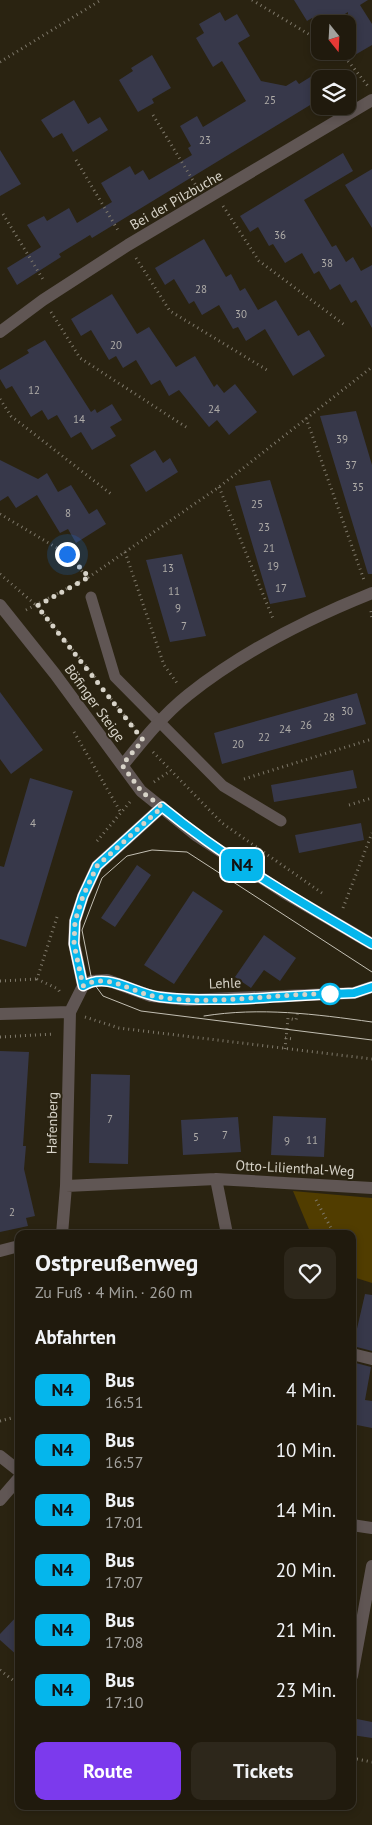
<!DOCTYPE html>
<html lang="de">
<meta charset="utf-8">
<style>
body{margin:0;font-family:"PT Sans",sans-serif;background:#2d271b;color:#f1f3f6;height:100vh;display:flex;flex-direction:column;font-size:19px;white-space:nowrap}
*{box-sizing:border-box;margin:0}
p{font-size:16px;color:#a2a19d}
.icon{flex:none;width:28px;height:28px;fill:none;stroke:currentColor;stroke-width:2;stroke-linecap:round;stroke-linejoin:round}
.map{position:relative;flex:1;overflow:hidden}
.drawer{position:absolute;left:15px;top:1230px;width:341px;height:580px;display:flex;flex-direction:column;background:#201a0d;border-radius:10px;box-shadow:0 2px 8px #0003,0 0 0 1px #3d382e}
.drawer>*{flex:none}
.badge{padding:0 10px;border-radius:8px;font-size:18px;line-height:32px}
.needle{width:32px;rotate:162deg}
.controls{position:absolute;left:311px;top:15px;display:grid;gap:10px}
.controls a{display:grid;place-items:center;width:45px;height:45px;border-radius:10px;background:#201a0d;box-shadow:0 2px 8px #0003,0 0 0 1px #3d382e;font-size:25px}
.you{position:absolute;width:25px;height:25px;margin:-12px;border:4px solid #fff;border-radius:50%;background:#1a73e8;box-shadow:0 0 0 8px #1a73e833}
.map>.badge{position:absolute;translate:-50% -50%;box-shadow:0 0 0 2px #fff}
h2{padding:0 20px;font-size:19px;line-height:45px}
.round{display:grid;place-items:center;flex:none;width:52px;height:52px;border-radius:10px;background:#2d271b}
.headline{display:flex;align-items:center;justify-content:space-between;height:85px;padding:0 20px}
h1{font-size:24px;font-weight:800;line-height:38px}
.button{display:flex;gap:10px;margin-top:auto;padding:10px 20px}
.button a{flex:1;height:58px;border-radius:10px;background:#7c3aed;color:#fff;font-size:20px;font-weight:800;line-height:58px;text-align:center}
.button a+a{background:#2d271b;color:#f1f3f6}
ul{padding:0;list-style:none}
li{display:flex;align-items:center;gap:15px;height:60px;padding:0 20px}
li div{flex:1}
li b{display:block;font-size:19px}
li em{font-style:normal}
li .badge{min-width:55px;font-weight:700;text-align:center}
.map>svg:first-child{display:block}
</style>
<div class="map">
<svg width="372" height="1825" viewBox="0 0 372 1825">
<rect width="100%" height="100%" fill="#2a2311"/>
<path fill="#513d00" d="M293,1191L372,1198V1283L353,1277L352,1234H311Z"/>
<path fill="#37384a" d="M294,0H368L360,5L372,24V45L348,59V12L329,24H320L319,30L312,18L307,21Z
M220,12L225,21L237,14L250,36L238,43L261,81L286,86L296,80L299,84L320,71V99L92,238L90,235L59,254L61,257L17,285L7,268L41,247L27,225L44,216L47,221L69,208L77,223L112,202L101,183L130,166L135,175L143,170L149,180L192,155L188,148L191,146L180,126L197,116L203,127L246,101L222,61L213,67L196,38L204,33L199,24Z
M152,55L171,88L152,99L154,103L138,112L119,80L133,71L131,68Z
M74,100L88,124L100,117L108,130L73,152L62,133L53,138L41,120Z
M0,150L21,184L0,196Z
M343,153L353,171L304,200L332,247L336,245L346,262L353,257L361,271L372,265V328L356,300L351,303L340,284L330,290L319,271L314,274L302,253L285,263L273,244L269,246L258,227L250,232L240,216Z
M372,169V228L345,185Z
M204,239L226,277L231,274L240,291L245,288L258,310L276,300L298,336L309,330L325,356L293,376L265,329L246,341L238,327L233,329L219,305L202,315L194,301L189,304L174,279L165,285L155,268Z
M112,294L137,334L149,327L176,367L195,356L214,387L217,384L224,393L235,384L257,412L229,435L217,420L209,427L179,390L169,396L160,380L151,385L136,360L123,368L116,356L109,360L91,330L81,336L71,319Z
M45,340L91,412L95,409L97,413L112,404L122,420L110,427L116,436L92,450L81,432L71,438L57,415L48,420L42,410L31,417L12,386L6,389L0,379V370L29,353L27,350Z
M356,411L372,465V574H368L320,416Z
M155,450L163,463L170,458L178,472L146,492L130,465Z
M0,460L38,479L47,473L58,492L71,485L89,514L97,509L106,524L76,543L68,529L60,533L37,495L16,508L8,496L0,501Z
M270,480L306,597L270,604L235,486Z
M182,554L206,636L170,642L146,560Z
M0,692L43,750L11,774L0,759Z
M357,693L366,724L222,764L214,733Z
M353,770L357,788L274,802L271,785Z
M30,778L73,791L26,947L0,939V866L4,867Z
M361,823L364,840L299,853L295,835Z
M137,865L151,875L115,927L101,918Z
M193,891L223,911L174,984L144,965Z
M264,935L296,958L280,981L264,970L251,988L235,977Z
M0,1051L29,1052L23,1146H26L24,1169L35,1216L26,1218L28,1226L0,1232Z
M91,1074L130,1075L128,1164L89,1163Z
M273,1116L326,1118L324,1157L271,1155Z
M238,1117L241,1152L183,1155L181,1120Z
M365,1294L372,1295V1351L353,1346Z
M352,1362L371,1367L365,1400L372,1401V1428L352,1424Z
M19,1614V1657L0,1640V1634Z
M352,1718L372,1722V1738L352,1735Z"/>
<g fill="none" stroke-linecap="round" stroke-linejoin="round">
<path stroke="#7e786a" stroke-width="3" stroke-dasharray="1 4" stroke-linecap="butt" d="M252,0L320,41
M337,51L344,56L368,86
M0,62L101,0
M153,115L197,187
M76,160L119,232
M223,206L259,261L346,326
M3,214L44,281
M136,258L170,311L267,370
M51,312L80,358L189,429
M0,399L11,416L111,494
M306,418L364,580
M219,487L274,621
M0,514L67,554L89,579
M125,552L164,665L177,683
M0,574L37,606L99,682
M26,610L89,577L219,487L372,367
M371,611L372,619
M111,699L134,727
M74,732L120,811
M153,752L222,823L322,893
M244,779L372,739
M154,782L170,771
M349,805L372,798
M97,841L130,802
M343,908L372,833
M57,917L37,979L58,989L61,994
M0,981L37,979
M85,1017L119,1028L372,1059
M0,1037L54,1034
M285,1038L294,1039
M285,1049L288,1018L296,1020L298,1011
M316,1200L331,1228
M0,1421L19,1416
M0,1670L19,1685
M352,1758L372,1762"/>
<path stroke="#605654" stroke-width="11" d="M91,597L115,677L223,786L281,821"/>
<path stroke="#605654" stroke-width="12" d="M0,332L43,300L128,245L372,100
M0,605L55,674L141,791L197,836L283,892L372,944
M123,765C143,740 163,715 188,695C243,651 307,619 372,593
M83,986L74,943L75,921L83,896L97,866L162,807
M0,1014L70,1012
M216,1179L227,1234
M66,1186L216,1179L372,1188
M62,1234L66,1186L70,1012L83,986L92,981L107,980L151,996L187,1000L354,993L372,987
M0,1251L19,1246
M352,1354L372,1359
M0,1456L19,1471
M0,1500L19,1478
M352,1525L372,1528
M352,1676L372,1566"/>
<path stroke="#c3bfb3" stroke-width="1" d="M372,972L187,852L152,850L127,856L102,878L82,930L92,981L103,996L141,1011L372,1040
M204,1016C260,1007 315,1014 372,1022"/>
</g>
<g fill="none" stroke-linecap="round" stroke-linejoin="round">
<defs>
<path id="line" d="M372,944C300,902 227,860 162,807L97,866L83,896L75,921L74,944L83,986C108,971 134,994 160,997C224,1004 290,995 354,993L372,987"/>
</defs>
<use href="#line" stroke="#fff" stroke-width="11"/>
<use href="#line" stroke="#05b6ec" stroke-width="8"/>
<path stroke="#d7d3c8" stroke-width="5" stroke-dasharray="0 9" d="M67,554L89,577L37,606L143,740L122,765L142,792L162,807L97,866L83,896L75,921L74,944L83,986C107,972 129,991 153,996C211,1007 272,993 330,994"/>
</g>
<circle fill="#fff" stroke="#05b6ec" stroke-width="2.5" cx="330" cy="994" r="10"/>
<g text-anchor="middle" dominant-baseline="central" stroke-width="4" stroke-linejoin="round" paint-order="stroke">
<g font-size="11" fill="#afaca8">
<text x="270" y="100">25</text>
<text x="205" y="140">23</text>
<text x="280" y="235">36</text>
<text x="327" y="263">38</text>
<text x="201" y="289">28</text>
<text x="241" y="314">30</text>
<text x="116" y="345">20</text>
<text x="34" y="390">12</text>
<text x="214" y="409">24</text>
<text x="79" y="419">14</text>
<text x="342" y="439">39</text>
<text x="351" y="465">37</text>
<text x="358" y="487">35</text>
<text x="257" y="504">25</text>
<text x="68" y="513">8</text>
<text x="264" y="527">23</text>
<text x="269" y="548">21</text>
<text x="273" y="566">19</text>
<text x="168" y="568">13</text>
<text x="281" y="588">17</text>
<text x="174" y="591">11</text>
<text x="178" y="608">9</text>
<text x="184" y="626">7</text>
<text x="347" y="711">30</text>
<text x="329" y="717">28</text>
<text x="306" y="725">26</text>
<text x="285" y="729">24</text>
<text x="264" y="737">22</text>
<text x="238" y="744">20</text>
<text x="33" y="823">4</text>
<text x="110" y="1119">7</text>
<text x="225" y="1135">7</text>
<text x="196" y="1137">5</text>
<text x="312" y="1140">11</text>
<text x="287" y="1141">9</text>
<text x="12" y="1212">2</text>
</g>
<g font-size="14" fill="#d7d3c8" stroke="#2a2311">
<text transform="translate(176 200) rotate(-30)">Bei der Pilzbuche</text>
<text transform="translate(95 703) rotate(54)">Böfinger Steige</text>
<text transform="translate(225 983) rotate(-2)">Lehle</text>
<text transform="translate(52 1123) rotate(-89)">Hafenberg</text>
<text transform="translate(295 1168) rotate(3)">Otto-Lilienthal-Weg</text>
</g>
</g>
</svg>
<div class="controls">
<a><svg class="needle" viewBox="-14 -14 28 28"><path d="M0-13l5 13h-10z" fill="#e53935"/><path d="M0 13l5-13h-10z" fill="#a2a19d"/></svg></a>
<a><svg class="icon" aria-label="layers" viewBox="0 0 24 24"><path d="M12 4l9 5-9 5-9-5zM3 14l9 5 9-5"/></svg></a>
</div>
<div class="you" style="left:67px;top:554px"></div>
<b class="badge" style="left:242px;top:865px;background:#05b6ec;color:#111">N4</b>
<section class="drawer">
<div class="headline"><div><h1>Ostpreußenweg</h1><p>Zu Fuß · 4 Min. · 260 m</p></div><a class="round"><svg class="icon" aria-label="heart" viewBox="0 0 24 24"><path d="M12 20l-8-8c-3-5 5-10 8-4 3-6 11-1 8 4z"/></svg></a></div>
<h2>Abfahrten</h2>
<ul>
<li><span class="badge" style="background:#05b6ec;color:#111">N4</span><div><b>Bus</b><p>16:51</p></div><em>4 Min.</em></li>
<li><span class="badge" style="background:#05b6ec;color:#111">N4</span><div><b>Bus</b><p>16:57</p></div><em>10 Min.</em></li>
<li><span class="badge" style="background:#05b6ec;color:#111">N4</span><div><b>Bus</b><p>17:01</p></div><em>14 Min.</em></li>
<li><span class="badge" style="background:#05b6ec;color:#111">N4</span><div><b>Bus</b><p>17:07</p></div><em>20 Min.</em></li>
<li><span class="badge" style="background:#05b6ec;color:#111">N4</span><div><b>Bus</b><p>17:08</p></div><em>21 Min.</em></li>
<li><span class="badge" style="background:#05b6ec;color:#111">N4</span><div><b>Bus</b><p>17:10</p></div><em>23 Min.</em></li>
</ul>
<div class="button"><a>Route</a><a>Tickets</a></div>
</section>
</div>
